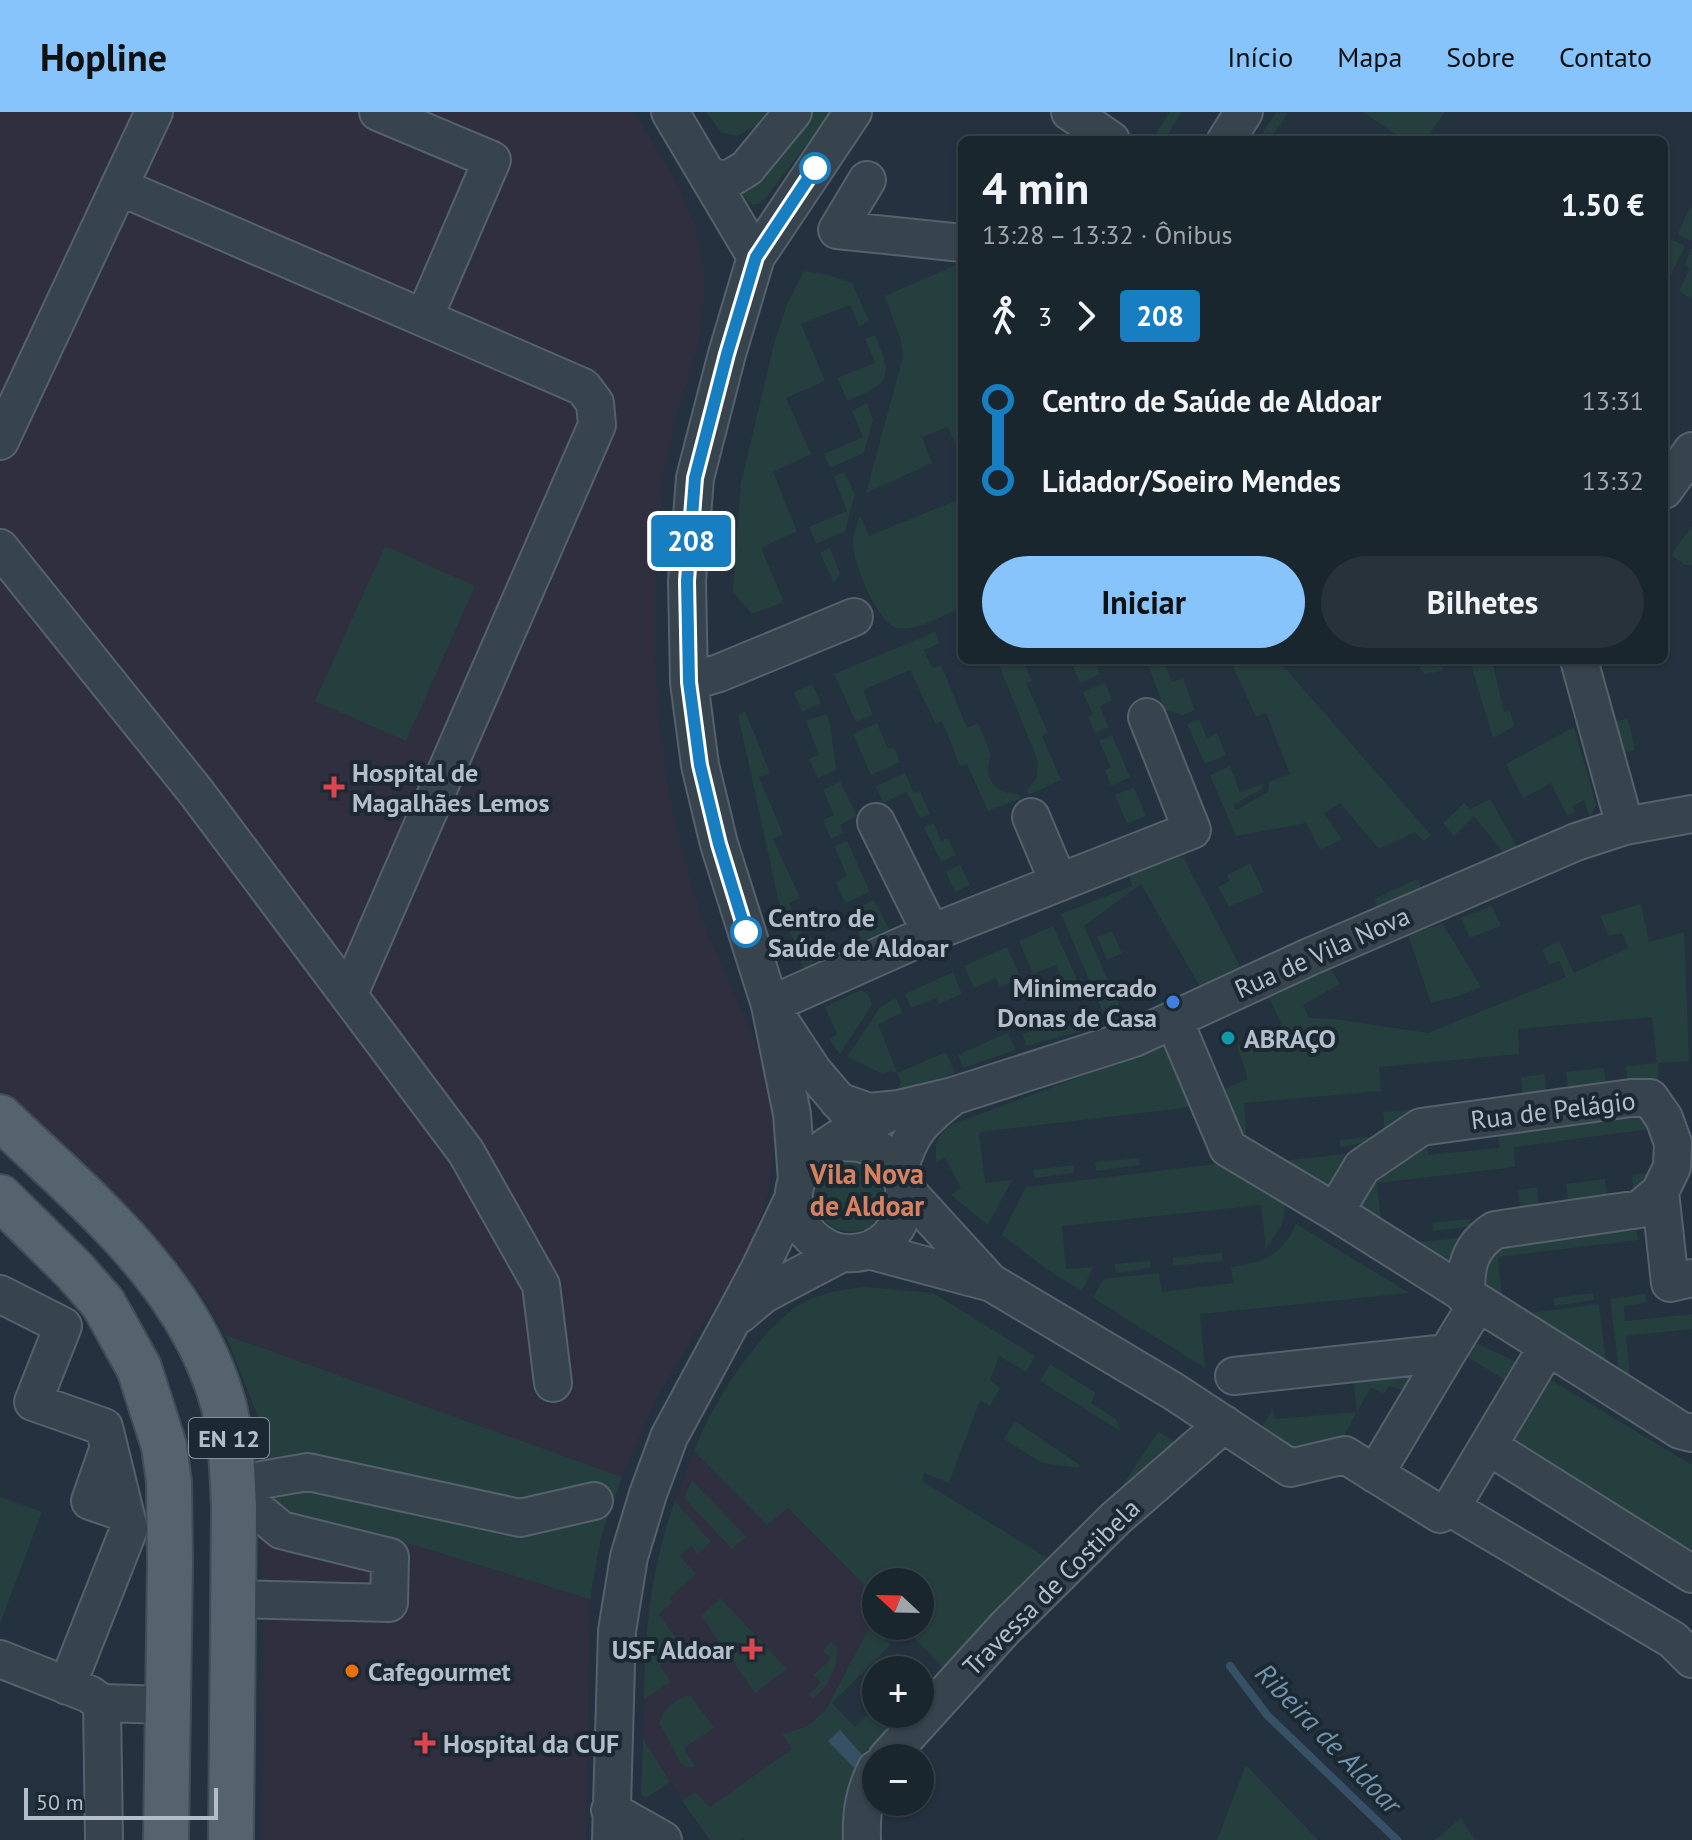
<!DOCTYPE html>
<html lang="pt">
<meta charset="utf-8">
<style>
body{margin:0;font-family:"PT Sans",sans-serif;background:#27323a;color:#f1f3f6;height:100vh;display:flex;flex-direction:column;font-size:30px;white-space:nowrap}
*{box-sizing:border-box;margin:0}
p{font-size:26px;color:#9fa5aa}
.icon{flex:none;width:44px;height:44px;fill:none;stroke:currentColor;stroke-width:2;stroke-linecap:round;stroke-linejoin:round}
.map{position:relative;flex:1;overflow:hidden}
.details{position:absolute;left:958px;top:24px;width:710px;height:528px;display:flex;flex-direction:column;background:#1a262e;border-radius:12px;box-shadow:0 2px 6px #0004,0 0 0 2px #38434a}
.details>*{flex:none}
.badge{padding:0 16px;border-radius:6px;font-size:28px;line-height:52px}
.needle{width:52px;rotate:292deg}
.buttons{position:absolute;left:862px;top:1456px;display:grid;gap:16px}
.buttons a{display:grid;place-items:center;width:72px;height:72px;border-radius:50%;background:#1a262e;box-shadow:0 2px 6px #0004,0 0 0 2px #38434a;font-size:40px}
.scale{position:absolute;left:24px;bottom:20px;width:194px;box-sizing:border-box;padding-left:8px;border:4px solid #b3bec9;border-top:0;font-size:22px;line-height:28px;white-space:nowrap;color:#b3bec9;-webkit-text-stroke:6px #1c2933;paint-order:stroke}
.map>.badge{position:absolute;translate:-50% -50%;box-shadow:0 0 0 4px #fff}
.legs{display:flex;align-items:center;gap:12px;height:88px;padding:0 24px;font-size:26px}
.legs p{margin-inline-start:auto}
.headline{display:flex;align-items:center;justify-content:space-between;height:136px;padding:0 24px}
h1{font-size:44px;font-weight:600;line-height:60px}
.button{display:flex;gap:16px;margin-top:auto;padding:16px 24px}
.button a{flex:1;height:92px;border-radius:48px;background:#86c4fb;color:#111;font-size:32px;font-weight:600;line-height:92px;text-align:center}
.button a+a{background:#27323a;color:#f1f3f6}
ul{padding:0 24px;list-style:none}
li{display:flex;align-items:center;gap:28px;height:80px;font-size:30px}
li i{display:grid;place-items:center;width:12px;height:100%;margin:0 10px;background:currentColor}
li i::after{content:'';width:20px;height:20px;margin:-10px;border:6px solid;border-radius:50%;background:#1a262e}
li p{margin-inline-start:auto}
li:first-child i{background:linear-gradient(#0000 50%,currentColor 0)}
li:last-child i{background:linear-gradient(currentColor 50%,#0000 0)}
header{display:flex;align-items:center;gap:48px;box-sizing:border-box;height:112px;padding:0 40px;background:#86c4fb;color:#111}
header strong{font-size:38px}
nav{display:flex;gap:44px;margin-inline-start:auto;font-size:28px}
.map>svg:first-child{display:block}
</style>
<header>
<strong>Hopline</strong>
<nav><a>Início</a><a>Mapa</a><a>Sobre</a><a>Contato</a></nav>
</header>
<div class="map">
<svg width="1692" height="1728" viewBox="0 0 1692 1728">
<rect width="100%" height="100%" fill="#23323e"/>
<path fill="#2f2f3f" d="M0,0H635L680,76L695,114L705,166L699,233L676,304L664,362L655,456V550L660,615L671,693L688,760L709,824L764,948L771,977L775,1031L769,1080L750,1136L735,1167L693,1225L656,1287L622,1365L226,1223L208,1192L178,1151L0,976Z
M705,1311L876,1485V1503L754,1728H710L693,1706L643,1626L648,1494L669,1404Z
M258,1397L374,1421L590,1487L586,1728H261L264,1505Z"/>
<path fill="#253f3e" d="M706,0H767L755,14L737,24L721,20Z
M804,0H831L765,87L758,92H751L740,80Z
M1170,0H1182L1165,27L1156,21Z
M1276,0L1288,1L1269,28H1258Z
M1363,0H1445L1425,28H1404Z
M1690,95L1692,96V129L1678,122Z
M1664,124L1685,134L1668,168L1664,166Z
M1691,137H1692V188L1679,179L1690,157L1685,152Z
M958,152L962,153V339L959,340L948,315L922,325L932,351L866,381L903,245L901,229L885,184Z
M804,159L829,163L852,171L869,209L859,214L850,193L801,212L825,269L786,286L811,342L773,360L797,419L761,436L784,490L752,502L733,480L741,370L775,228L787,193Z
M875,223C894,267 890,270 848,289L837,266L875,251L865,227Z
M867,291L873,308L864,341L830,356L824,342L863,325L852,299Z
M844,360L855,382L845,419L816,432L809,415L847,399L834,365Z
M962,386V495C943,503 919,519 898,516C879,514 853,451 853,433C853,422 857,413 860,403L869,424Z
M1692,414V453H1685L1671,443Z
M385,434L475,474L406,629L315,589Z
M830,436L840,462L834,471L820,441Z
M935,520L940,531L924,538L932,556L941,553L967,616L978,611L991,643C982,665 995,683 1019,682L1021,686L988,699L967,652L960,654L942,609L935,611L910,558L863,578L873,603L856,610L834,562Z
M997,548H1023L1032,569L1026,571L1048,621L1042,624L1061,668L1028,683L1027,679L1037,665L1038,649Z
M1077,548H1094L1100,562L1080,571L1072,552Z
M1163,548L1172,570L1183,566L1195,598L1183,603L1165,598L1148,553Z
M1230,548H1278L1431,723L1424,729L1415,720L1379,737L1340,691L1324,701L1342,727L1320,738L1306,711L1236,724L1210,663L1230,654L1240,680L1263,672L1262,677L1233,693L1236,698L1268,680L1269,670L1290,662L1266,601L1256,605Z
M1415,548H1442L1443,559L1424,562Z
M1465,548H1492L1504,600L1510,599L1514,614L1493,626L1471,553Z
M1105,571L1112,588L1100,594L1108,615L1095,621L1088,605L1093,603L1083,580Z
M812,572L821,591L802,600L794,580Z
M745,599L770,661L759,665L783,722L773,727L800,786L789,791L814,852L804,857L779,791L738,603Z
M826,602L830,611L836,658L818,666L809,647L819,643L806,609Z
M1199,607L1207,626L1217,621L1226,643L1205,652L1187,612Z
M1628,607L1635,638L1624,640L1616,609Z
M877,611L888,637L894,635L900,650L871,663L853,622Z
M1574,615L1596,693L1590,706L1584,688L1573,694L1575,700L1567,703L1551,671L1523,686L1506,652Z
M1112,623L1130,665L1111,674L1105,658L1111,655L1099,629Z
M905,661L914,681L920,679L930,702L920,706L907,680L883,691L876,674Z
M840,669L857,704L840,713L843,721L831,727L823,708L834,703L823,678Z
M1134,675L1146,704L1127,711L1115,683Z
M1490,687L1519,738L1505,743L1474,704L1454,724L1443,711L1464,691L1470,697Z
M934,711L941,729L948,726L956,743L941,750L924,715Z
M847,729L870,780L845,791L836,770L847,764L834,734Z
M1179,745L1184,747L1242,858L1202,878L1141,772L1084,814L1125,907L1108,912L1061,802L1132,774L1127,757L1132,756L1135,762Z
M1250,751L1264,780L1229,795L1218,775L1230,769L1227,763Z
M960,753L970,773L955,780L946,760Z
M1417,767L1423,778L1378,797L1374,787Z
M874,788L889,817L863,830L849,800Z
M1641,792L1649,830L1684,820L1689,949L1658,951V968L1628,971L1626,954L1657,951L1652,905L1518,917L1519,942L1379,955L1381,979L1244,991L1247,1037L1222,978L1248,967L1237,934L1282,913L1265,877L1326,848L1340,872L1303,893L1309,906L1335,907L1428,921L1566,865L1559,849L1549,853L1542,838L1559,829L1574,861L1628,836L1622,821L1609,824L1600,804Z
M1492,794L1501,814L1470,826L1461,806Z
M1443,812L1481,875L1456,885L1431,891L1408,822Z
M1053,814L1083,881L1070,886L1056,853L1033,862L1019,829Z
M1112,819L1122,841L1107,848L1097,825Z
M1007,835L1021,866L1000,875L996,866L974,876L964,854Z
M953,860L962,882L939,892L936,886L911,896L905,882Z
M861,878L868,882L872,893L840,942L829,927L837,922L825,895Z
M896,886L902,901L878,912L897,961L946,940L955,961L895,980L901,971L897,961L890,959L883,962L847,945L880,895Z
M1087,892L1096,915L1027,934L1022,922L1076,902L1075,898Z
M1007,921L1016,938L963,956L958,943Z
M1166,933L1192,993L1184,996L979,1020L985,1071L1012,1068L988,1113L951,1083L961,1076L945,1046L936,1050C935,1030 936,1023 953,1012Z
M1604,956L1606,979L1569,984L1566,960Z
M1545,962L1546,985L1523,987L1521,965Z
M1616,996C1626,998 1638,1000 1647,1006C1665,1018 1670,1051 1659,1070C1654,1079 1644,1085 1635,1090L1632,1063L1656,1060L1650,1017L1514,1035L1515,1055L1377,1071L1382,1117C1375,1113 1365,1110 1360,1104C1345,1084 1367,1055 1385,1047C1398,1041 1414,1040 1428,1037L1429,1043L1500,1036L1498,1024L1438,1030C1481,1005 1566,1000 1616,996Z
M1413,998L1414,1006L1385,1025L1340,1036V1028L1385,1023L1383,1000Z
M1355,1041L1333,1080L1281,1049Z
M1139,1046L1140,1053L1096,1059L1095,1050Z
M815 1084a36 36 0 1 1 72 0a36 36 0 1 1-72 0Z
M1224,1051L1286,1090L1282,1113L1266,1136L1261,1093L1062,1114L1066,1157L1093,1155L1082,1179L1048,1158L1002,1123L1026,1075Z
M1074,1053V1061L1034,1066L1033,1058Z
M1605,1067L1608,1093L1569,1098L1566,1072Z
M1537,1075L1540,1106L1521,1101L1518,1078Z
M1635,1106L1638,1128L1498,1145L1503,1197L1484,1184L1479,1150L1491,1129Z
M1470,1107L1472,1114L1433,1119L1432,1111Z
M1296,1112L1409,1181L1200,1202L1205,1256L1093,1186L1103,1167L1159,1161L1162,1180L1233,1171L1231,1155C1264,1150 1282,1144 1296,1112Z
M1462,1127L1456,1159L1411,1131L1458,1126Z
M1222,1141L1223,1149L1173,1154V1146Z
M1150,1149L1151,1156L1116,1161L1115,1152Z
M864,1175L933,1181L1035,1244L1026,1260L999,1244L990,1268L1000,1276L990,1294L980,1288L949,1371L924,1361L922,1369L1057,1452L951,1564L903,1514H920V1470H876V1485L788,1396L767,1413L694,1339C713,1291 752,1229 793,1197C813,1182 840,1178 864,1175Z
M1593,1181L1594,1188L1554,1194V1186Z
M1645,1182L1646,1191L1624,1194L1625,1209L1692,1202V1217L1626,1224L1631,1276L1620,1268L1610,1187Z
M1599,1192L1607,1261L1514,1203Z
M226,1223L622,1365L601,1425L590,1487L374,1421L258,1397L257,1303Z
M1469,1230L1478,1232L1523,1253L1484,1331L1431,1390L1505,1268L1456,1238Z
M1050,1252L1096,1281L1091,1291L1116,1307L1120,1319L1040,1269Z
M1353,1261L1415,1263L1408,1279L1389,1274L1384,1282L1371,1275L1344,1323L1355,1330L1287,1348L1261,1317L1273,1297L1275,1307L1357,1300Z
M1546,1265L1692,1353V1454L1513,1342L1506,1314Z
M1015,1309L1080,1353L1078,1356L1042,1351L1004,1327Z
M1158,1320L1177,1331L1097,1412Z
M692,1368L746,1425L732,1437L684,1386Z
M0,1385L42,1400L0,1512Z
M675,1389L711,1430L698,1442L691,1434L680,1444L696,1462L670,1486L673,1490L659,1502L684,1538L660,1554L671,1570L644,1587C645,1520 651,1453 675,1389Z
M720,1486L787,1557L755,1581L701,1504Z
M871,1512L891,1532L832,1591L855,1615L876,1595V1602H901L909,1610L854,1728H745L743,1726L741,1728H710L682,1689L695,1680L710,1695L792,1637L782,1622L806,1615L825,1599Z
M831,1530L836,1534C840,1553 828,1576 813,1586L809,1582L821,1571L814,1563L831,1547L823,1538Z
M690,1583L714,1616L684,1636L695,1654L690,1656L681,1652L660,1612C662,1597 676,1586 690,1583Z
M643,1626L670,1670L646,1686L641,1683Z
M1246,1653L1318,1728H1217Z
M1461,1706L1475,1728H1435Z"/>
<path fill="#365165" d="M840,1618L865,1646L854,1656L828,1629Z"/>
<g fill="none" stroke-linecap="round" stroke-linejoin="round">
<path stroke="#365165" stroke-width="8" d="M1230,1554L1267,1603L1397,1728"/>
<defs>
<path id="minor" d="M670,0L756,145
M1070,0L1111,28
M1226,28L1244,0
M710,66L729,67L747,56L793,0
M867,68L837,118L962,131
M120,75L424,206L492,48L378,0
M0,329L154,0
M1664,378L1692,339
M0,436L196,680L466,1040L541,1173L553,1271
M1579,548L1625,714
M689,570L719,561L854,505
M1031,705L1058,769
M876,710L931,821
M349,882L597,313L595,291L583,275L424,206
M770,893L931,821L1192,718L1147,605
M1174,908L1228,1036L1335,1100L1680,1318L1692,1321
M782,912L813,959L855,1008
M838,989L869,1000L899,997L953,984L1134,926L1309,845L1576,730L1625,714L1692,702
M834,1031C931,1019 922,1147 844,1141C829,1140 812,1128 804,1116C764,1053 851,1019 894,999
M899,1058C911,1019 920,1010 952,985
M797,1068L792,1002L770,893L719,732L700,653L689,570L687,469L695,366L727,242L756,145L853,0
M905,1077L990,1170L1173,1279L1290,1356L1345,1343L1440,1402L1451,1396L1547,1235
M1660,1080L1670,1171L1692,1166
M1335,1100L1362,1055L1421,1015L1631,986H1650L1664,1006L1673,1031L1672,1055L1660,1080L1640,1097L1495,1118C1479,1128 1468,1143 1467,1163C1466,1171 1467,1175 1463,1182
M868,1138L988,1170
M0,1182L63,1214L33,1290L104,1315L129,1417L67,1574
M739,1203L764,1182L842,1141
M1234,1264L1447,1241L1477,1192
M1488,1334L1692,1462
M109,1335L90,1389L125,1401
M1375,1362L1447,1241
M232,1373L308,1360L520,1406L594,1389
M1451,1396L1673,1528L1692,1547
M233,1487L389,1491L390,1445L281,1418L262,1402
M0,1547L89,1582L102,1591L167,1593
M102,1591L104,1728
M887,1646L1006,1515L1116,1406L1224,1312
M610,1698L663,1728
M611,1728L617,1519L629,1445L648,1382L669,1325L759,1158L794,1085
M862,1728C861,1702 864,1680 876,1657"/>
<path id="major" d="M0,1005C87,1089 189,1169 223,1291C232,1324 232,1360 234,1394L231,1728
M0,1085L74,1158L103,1191L139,1256L164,1334L169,1370L170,1452L166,1728"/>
</defs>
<use href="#minor" stroke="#55616c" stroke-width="40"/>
<use href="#major" stroke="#404d57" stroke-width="48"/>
<use href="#minor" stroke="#37444e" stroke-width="36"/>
<use href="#major" stroke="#55636e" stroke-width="44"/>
</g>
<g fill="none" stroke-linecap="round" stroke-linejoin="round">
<defs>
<path id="line-1" d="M746,820L719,732L700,653L689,570L687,469L695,366L727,242L756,145L815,56"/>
</defs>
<use href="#line-1" stroke="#fff" stroke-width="18"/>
<use href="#line-1" stroke="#187ec2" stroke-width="12"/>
</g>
<g fill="#fff" stroke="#187ec2" stroke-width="4">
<circle cx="815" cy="56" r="14"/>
<circle cx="746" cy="820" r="14"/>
</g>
<g fill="#e0444e" stroke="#1c2933" stroke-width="3">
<path d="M330 663h8v8h8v8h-8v8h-8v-8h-8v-8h8z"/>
<path d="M748 1525h8v8h8v8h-8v8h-8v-8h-8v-8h8z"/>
<path d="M421 1619h8v8h8v8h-8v8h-8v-8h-8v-8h8z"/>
</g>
<circle fill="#3f7fe0" stroke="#1c2933" stroke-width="3" cx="1173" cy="890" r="8"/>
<circle fill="#0f9aa8" stroke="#1c2933" stroke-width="3" cx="1228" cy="926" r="8"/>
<circle fill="#e8710a" stroke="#1c2933" stroke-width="3" cx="352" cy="1559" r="8"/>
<g text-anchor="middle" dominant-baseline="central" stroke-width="8" stroke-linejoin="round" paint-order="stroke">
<rect fill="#1c2933" stroke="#86919c" stroke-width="2" x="189" y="1306" width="80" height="40" rx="6"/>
<g font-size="24" font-weight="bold" fill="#b3bec9">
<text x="229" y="1326">EN 12</text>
</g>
<g font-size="26" font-weight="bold" fill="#b3bec9" stroke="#1c2933" text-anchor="start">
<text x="352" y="660">Hospital de<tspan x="352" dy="30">Magalhães Lemos</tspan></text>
<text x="1157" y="875" text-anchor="end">Minimercado<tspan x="1157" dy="30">Donas de Casa</tspan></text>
<text x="1244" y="926">ABRAÇO</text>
<text x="734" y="1537" text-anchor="end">USF Aldoar</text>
<text x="368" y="1559">Cafegourmet</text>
<text x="443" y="1631">Hospital da CUF</text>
</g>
<g font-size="26" font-weight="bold" fill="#b3bec9" stroke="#1c2933" text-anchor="start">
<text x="768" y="805">Centro de<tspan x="768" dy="30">Saúde de Aldoar</tspan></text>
</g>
<g font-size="26" fill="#b3bec9" stroke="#1c2933">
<text transform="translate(1322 840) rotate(-24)">Rua de Vila Nova</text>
<text transform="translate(1553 998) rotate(-7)">Rua de Pelágio</text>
<text transform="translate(1051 1475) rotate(-45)">Travessa de Costibela</text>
</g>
<g font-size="28" font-weight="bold" fill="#d8815f" stroke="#1c2933">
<text x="867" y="1061">Vila Nova<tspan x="867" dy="32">de Aldoar</tspan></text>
</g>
<g font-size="28" font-style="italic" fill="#7194ad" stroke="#1c2933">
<text transform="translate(1329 1626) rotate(46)">Ribeira de Aldoar</text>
</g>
</g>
</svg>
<div class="buttons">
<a><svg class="needle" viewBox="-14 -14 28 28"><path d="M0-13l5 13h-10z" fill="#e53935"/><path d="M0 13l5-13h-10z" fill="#9fa5aa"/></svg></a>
<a>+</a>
<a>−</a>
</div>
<div class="scale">50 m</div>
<b class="badge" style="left:691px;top:429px;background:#187ec2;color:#fff">208</b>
<section class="details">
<div class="headline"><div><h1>4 min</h1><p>13:28 – 13:32 · Ônibus</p></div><b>1.50 €</b></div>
<div class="legs"><svg class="icon" aria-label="walk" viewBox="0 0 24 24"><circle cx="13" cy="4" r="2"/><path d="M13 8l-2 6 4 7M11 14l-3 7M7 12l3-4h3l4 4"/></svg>3<svg class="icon" aria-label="forward" viewBox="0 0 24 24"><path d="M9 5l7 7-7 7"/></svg><b class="badge" style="background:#187ec2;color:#fff">208</b></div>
<ul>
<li><i style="color:#187ec2"></i><b>Centro de Saúde de Aldoar</b><p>13:31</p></li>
<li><i style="color:#187ec2"></i><b>Lidador/Soeiro Mendes</b><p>13:32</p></li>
</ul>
<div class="button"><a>Iniciar</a><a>Bilhetes</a></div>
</section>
</div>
